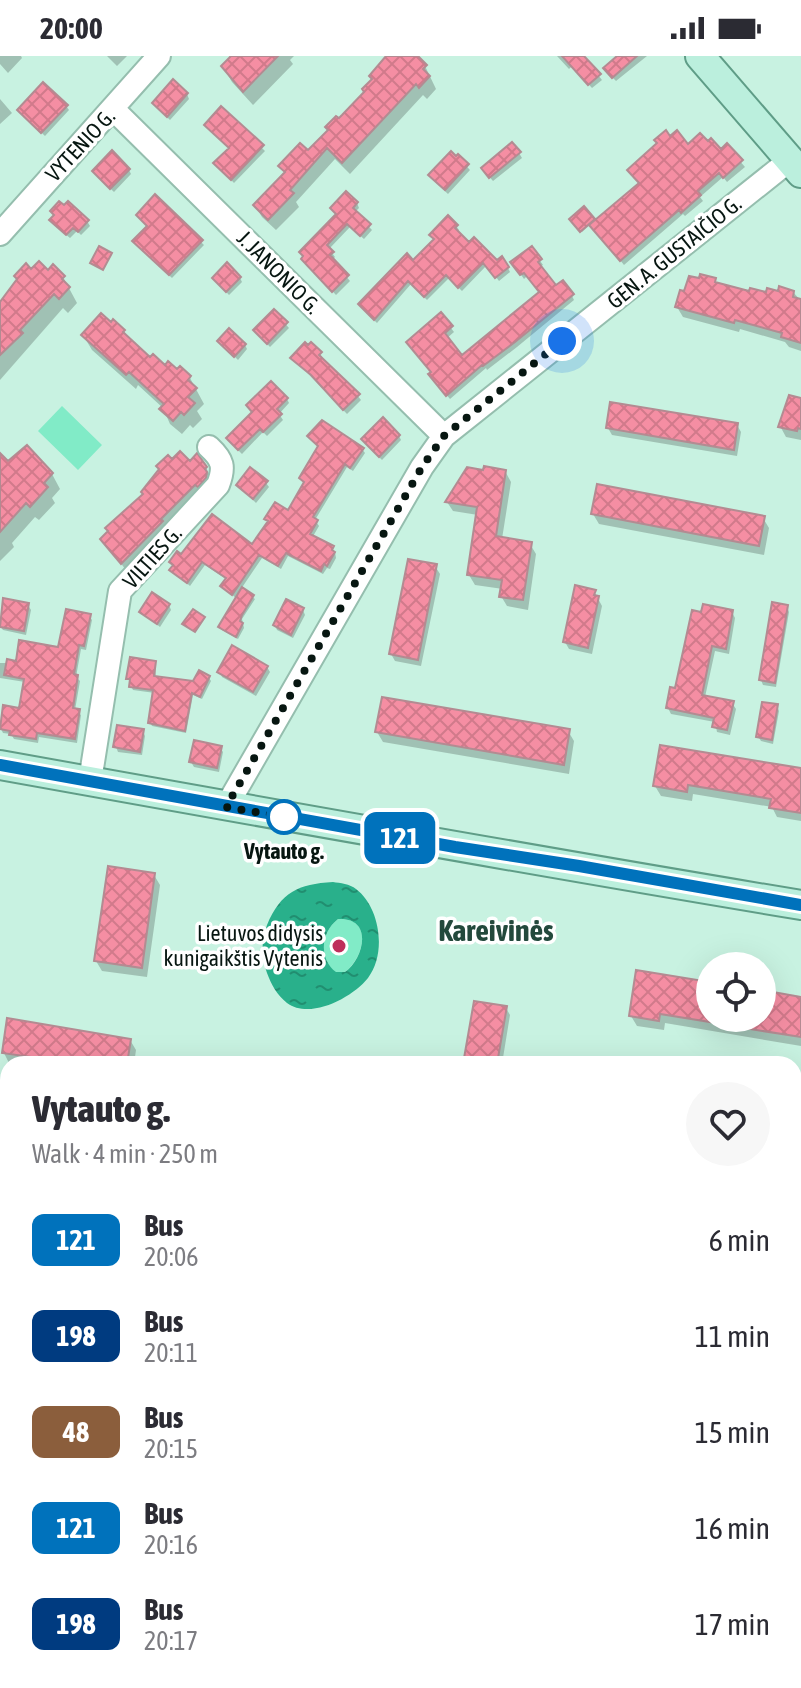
<!DOCTYPE html>
<meta charset="utf-8">
<style>
body{margin:0;font-family:"Asap Condensed",sans-serif;background:#f7f7f7;color:#2b2b33;height:100vh;display:flex;flex-direction:column;font-size:30px;white-space:nowrap}
*{box-sizing:border-box;margin:0}
p{font-size:26px;color:#7c7c81}
.icon{flex:none;width:44px;height:44px;fill:none;stroke:currentColor;stroke-width:2;stroke-linecap:round;stroke-linejoin:round}
.map{position:relative;flex:1;overflow:hidden}
.sheet{position:absolute;left:0px;top:1000px;width:802px;height:632px;display:flex;flex-direction:column;background:#fff;border-radius:24px 24px 0 0;box-shadow:0 8px 32px #0002}
.sheet>*{flex:none}
.badge{padding:0 16px;border-radius:12px;font-size:28px;line-height:52px}
.controls{position:absolute;left:696px;top:896px;display:grid;gap:16px}
.controls a{display:grid;place-items:center;width:80px;height:80px;border-radius:50%;background:#fff;box-shadow:0 8px 32px #0002;font-size:40px}
.you{position:absolute;width:40px;height:40px;margin:-20px;border:6px solid #fff;border-radius:50%;background:#1a73e8;box-shadow:0 0 0 12px #1a73e833}
.map>.badge{position:absolute;translate:-50% -50%;box-shadow:0 0 0 4px #fff}
.round{display:grid;place-items:center;flex:none;width:84px;height:84px;border-radius:42px;background:#f7f7f7}
.head{display:flex;align-items:center;justify-content:space-between;height:136px;padding:0 32px}
h1{font-size:38px;font-weight:800;line-height:60px}
ul{padding:0;list-style:none}
li{display:flex;align-items:center;gap:24px;height:96px;padding:0 32px}
li div{flex:1}
li b{display:block;font-size:30px}
li em{font-style:normal}
li .badge{min-width:88px;font-weight:700;text-align:center}
.status{display:flex;justify-content:space-between;align-items:center;height:56px;padding:0 40px;background:#fff;direction:ltr}
.status svg{height:22px;fill:currentColor}
.map>svg:first-child{display:block}
</style>
<div class="status"><b>20:00</b><svg viewBox="0 0 49 12"><path d="M0 12V9h3v3zM5 12V6h3v6zM10 12V3h3v9zM15 12V0h3v12zM26 1h20v11H26zM47 4h2v5h-2z"/></svg></div>
<div class="map">
<svg width="801" height="1632" viewBox="0 0 801 1632">
<defs>
<pattern id="forest-crowns" width="20" height="18" patternUnits="userSpaceOnUse" patternTransform="scale(2)"><rect width="20" height="18" fill="#81ebc7"/><path d="M2 6a3 3 0 1 1 6 0M12 15a3 3 0 1 1 6 0" fill="none" stroke="#6ec9aa"/></pattern>
<pattern id="water-ripples" width="26" height="14" patternUnits="userSpaceOnUse" patternTransform="scale(2)"><rect width="26" height="14" fill="#29b08b"/><path d="M2 4q2-2 4 0t4 0M15 11q2-2 4 0t4 0" fill="none" stroke="#218e70"/></pattern>
<pattern id="building-cross-hatch" width="8" height="8" patternUnits="userSpaceOnUse" patternTransform="scale(2)"><rect width="8" height="8" fill="#f58ea3"/><path d="M0 0l8 8M0 8l8-8" fill="none" stroke="#d17a8b"/></pattern>
</defs>
<rect width="100%" height="100%" fill="#c8f2e1"/>
<path fill="#81ebc7" d="M62,350L102,389L78,414L38,375Z
M338,863C374,861 364,902 345,916L336,917C319,903 320,877 338,863Z
M801,1395V1632H760L748,1624H794V1399Z"/>
<path fill="url(#forest-crowns)" d="M48,1624H169L162,1632H39Z
M293,1624H391L406,1632H278Z
M630,1624H748L760,1632H645Z"/>
<path fill="url(#water-ripples)" fill-rule="evenodd" d="M333,826C340,827 350,828 356,833C380,851 387,897 368,922C352,942 310,964 287,947C277,939 271,928 267,917C261,901 261,885 267,869C281,836 298,828 333,826ZM338,863C374,861 364,903 345,916H336C319,903 320,877 338,863Z
M169,1624H293L278,1632H162Z
M391,1624H630L645,1632H406Z"/>
<path fill="#0003" d="M0,0H21L22,2L8,17L0,8Z
M107,0H127L117,10Z
M229,0H294L290,4L293,8L253,49L232,26L223,11L231,3Z
M397,0H415L425,10L436,33L427,43L423,39L350,118L335,103L296,146L299,151L276,174L262,161L255,149L285,118L281,110L308,97L366,37L374,24Z
M557,0H583L602,24L592,32L572,10L569,13Z
M620,0H647L616,25L608,17Z
M187,38L189,43L170,64L157,51Z
M0,43L12,57L0,68Z
M66,50L69,54L45,80L19,55Z
M221,52L265,95L234,127L216,108L230,93L206,69Z
M727,90L745,111L727,126L723,121L700,141L703,145L685,160L683,158L624,209L591,168L582,176L571,163L593,164L594,167L688,91L721,96Z
M519,97L522,102L493,125L486,117Z
M458,101L470,114L448,138L433,124Z
M129,114L131,118L114,136L97,120Z
M155,141L204,189L172,222L137,189L149,171Z
M357,147L359,152L355,156L372,174L364,183L350,171L329,193L335,201L332,204L350,225L336,239L303,204L337,159L332,153Z
M87,165L90,170L81,179L77,175L70,182L54,169Z
M456,170L459,174L457,176L469,188L508,212L510,216L499,225L487,209L462,235L449,222L427,244L411,228L377,267L362,252L435,185L432,179Z
M532,193L543,209L539,211L555,232L572,240L574,244L517,291L487,314L486,312L450,343L433,323L441,259L454,276L446,283L461,302L541,237L527,220L524,223L513,207Z
M31,215L63,221L77,247L68,257L63,252L0,324V252Z
M240,222L242,226L229,239L214,223Z
M715,224L717,228L750,238L793,236L801,245V295L789,291L785,286L740,273L739,276L683,261L677,251Z
M274,255L289,272L270,291L255,275Z
M124,275L129,284L150,304L177,316L180,312L190,322L204,348L197,355L202,363L193,372L190,369L182,378L170,368L163,352L138,329L136,333L92,294L83,279Z
M220,286L245,289L247,293L238,304Z
M311,289L320,298L323,302L321,304L344,323L361,344L347,358L293,302Z
M287,343L289,347L279,358L283,364L267,380L263,376L242,398L231,387Z
M801,344V384L786,381L780,370Z
M737,369L741,376L737,400L612,379L608,372Z
M399,380L401,384L382,404L366,388Z
M362,393L365,397L353,415L347,411L315,464L319,470L312,482L332,492L335,496L336,502L330,513L327,512L323,518L288,500L281,513L262,502L241,533L255,543L242,563L244,572L238,583L222,574L220,571L237,543L222,530L227,524L205,509L190,530L172,514L182,501L252,491L269,467L266,463L288,457L305,428L301,422Z
M172,406L206,412L214,427L131,521L103,483Z
M0,413L52,418L60,433L52,442L55,447L39,464L35,461L12,487L14,491L0,505Z
M505,415L511,426L502,483L530,488L536,498L528,554L507,550L501,540L503,533L475,529L469,519L478,459L453,455L447,446Z
M266,427L269,431L256,447L238,429Z
M593,458L763,462L769,472L764,499L599,468Z
M435,510L440,518L421,610L395,605L391,598Z
M594,535L602,550L592,598L569,593L565,586Z
M28,549L31,554L26,579L3,574L0,570Z
M169,549L171,554L160,571L142,556Z
M787,551L789,556L776,631L763,629L761,624Z
M303,554L305,559L293,582L277,574L275,569Z
M732,556L735,562L729,598L715,595L705,641L732,647L736,653L730,679L717,676L715,666L671,658L668,652L677,635Z
M89,560L92,564L86,594L81,593L76,621L80,625L75,654L81,659L77,687L39,681L38,687L14,683L11,678L3,677L1,673L21,654L25,626L0,622V607H18L60,594Z
M155,607L156,622L194,627L209,622L211,625L202,643L193,639L186,677L152,670L150,666L155,637L133,634L131,630L129,622Z
M267,611L270,616L256,640L222,621L220,616Z
M777,650L779,655L773,688L761,685L758,680Z
M143,675L145,680L142,699L118,696L116,691Z
M568,675L574,685L569,718L383,686L377,676Z
M220,692L223,696L219,716L194,711L191,706Z
M801,714V765L777,761L772,751L693,738L692,745L661,740L655,730Z
M154,819L160,829L147,921L102,915L96,905Z
M710,928V962H762V936L801,943V990L665,967L664,974L637,970L631,960Z
M506,952L510,959L502,1008H465Z
M130,984L136,994L134,1008H16L9,1007L4,997Z
M0,1083L8,1084V1160L0,1159Z
M794,1100L798,1107L794,1133Z
M796,1232L801,1233V1263L794,1259Z
M0,1405L8,1406V1460L0,1459Z
M0,1531L8,1532V1590L0,1589Z"/>
<path fill="url(#building-cross-hatch)" stroke="#b38b92" stroke-width="2" d="M231,0H278L243,36L221,10Z
M386,0H418L427,9L423,13L430,20L419,32L416,28L342,107L327,92L290,134L294,137L268,164L253,149L285,116L278,110L300,87L308,94L328,74L325,71L336,60L339,62L342,59L364,36L362,33L372,23L369,20Z
M562,0H584L601,18L588,29Z
M617,0H637L612,22L603,12Z
M173,23L188,37L167,61L152,47Z
M43,26L68,49L41,77L17,54Z
M221,50L264,89L231,124L213,107L229,92L204,69Z
M666,74L670,80L677,74L688,88L700,77L708,85L711,82L721,93L727,87L743,104L723,122L719,117L698,135L701,139L681,157L679,154L620,205L589,169L639,127L627,114L657,87L654,84Z
M512,86L521,96L489,122L481,112Z
M112,94L130,113L110,133L92,115Z
M451,95L456,100L458,98L469,108L445,134L428,119Z
M346,135L358,146L353,152L371,168L360,180L347,168L327,189L334,196L330,199L349,219L332,236L301,203L303,200L299,196L336,158L330,152Z
M155,138L203,184L169,219L132,185L147,170L136,159Z
M59,145L64,149L68,145L89,164L78,176L73,172L66,179L49,164L54,159L50,155Z
M584,150L595,163L580,176L569,163Z
M448,159L458,169L455,172L469,186L474,181L497,204L502,200L509,211L495,222L483,207L458,232L446,219L424,241L408,225L374,264L358,248L407,197L413,204L434,183L429,179Z
M99,190L112,197L103,214L90,207Z
M532,190L542,203L538,206L556,229L563,224L574,238L515,286L483,310L482,309L446,340L428,318L431,316L406,286L441,256L453,270L445,277L462,299L539,236L524,217L520,219L510,206Z
M39,205L48,214L53,208L65,220L62,223L70,231L59,243L54,238L20,274L23,277L0,299V246L17,223L14,220L26,207L31,213Z
M227,206L241,221L226,236L212,222Z
M700,218L716,222L715,226L749,235L750,232L766,236L767,232L778,235L779,230L794,235L793,241L801,243V287L781,281L782,277L735,264L734,267L675,251L680,234L684,235L689,220L699,222Z
M274,253L288,266L267,288L253,274Z
M101,257L111,266L113,263L125,274L123,276L150,301L153,298L165,309L168,305L177,313L180,310L191,320L188,324L197,332L188,341L195,347L184,359L181,356L173,365L159,353L164,348L129,316L126,319L81,279Z
M229,272L246,288L234,301L217,285Z
M305,286L308,289L311,286L322,296L319,299L360,338L343,354L311,319L290,302Z
M271,325L288,342L277,353L282,358L263,376L260,373L238,394L226,382L252,356L246,349Z
M789,339L801,342V373L798,372L797,375L778,371Z
M610,346L738,367L734,394L606,372Z
M383,361L400,379L379,401L361,383Z
M322,364L364,392L350,412L345,408L313,461L318,464L310,478L334,490L332,494L335,496L327,510L324,508L321,515L286,497L278,510L259,499L232,539L220,530L226,522L202,506L187,527L169,514L173,509L169,506L177,495L181,498L212,458L252,488L268,465L264,463L275,446L288,454L304,426L299,422L318,390L307,380Z
M27,389L53,417L44,427L48,431L30,451L26,447L0,476V397L8,405Z
M180,395L190,405L197,397L207,411L205,413L207,416L206,422L198,431L195,429L161,463L163,465L121,508L100,483L108,475L105,472L143,438L141,436L159,413L156,410L168,399L172,403Z
M484,410L506,414L496,480L532,486L523,544L499,541L502,524L467,519L477,451L445,446L467,411L483,414Z
M250,411L268,425L253,443L236,429Z
M597,428L765,460L759,490L591,458Z
M408,503L437,508L418,604L389,598Z
M575,529L596,534L594,539L599,540L588,592L563,586Z
M242,531L254,539L242,559L240,565L243,567L236,581L218,571Z
M152,536L170,548L157,568L139,556Z
M3,542L29,547L24,575L0,571Z
M286,543L304,552L291,579L273,569Z
M772,546L788,549L775,627L759,624Z
M703,548L733,554L726,593L712,590L702,639L734,645L727,674L712,671L714,662L666,652L670,631L675,632L692,554L701,556Z
M66,553L91,558L84,590L79,589L74,618L78,619L73,652L80,653L75,683L37,677L36,683L9,679L10,675L0,673L3,649L19,652L24,623L4,619L7,603L16,605L19,584L58,591Z
M193,553L205,561L195,576L182,568Z
M232,589L268,610L253,636L217,616Z
M130,601L156,605L154,620L193,625L199,614L210,620L200,641L192,637L185,675L148,667L153,634L129,631L130,623H126Z
M382,641L570,673L564,709L375,676Z
M762,646L778,648L772,684L756,681Z
M117,669L144,673L140,696L113,691Z
M194,684L222,690L217,712L189,706Z
M660,689L801,712V757L769,752L771,743L688,729L687,736L653,730Z
M108,810L155,817L142,912L94,905Z
M636,914L710,926V966L660,958L659,965L629,960Z
M762,934L801,941V981L731,970L732,962H762Z
M474,945L507,950L497,1008H463Z
M7,962L131,983L127,1008H82L2,997Z"/>
<g fill="none" stroke-linecap="round" stroke-linejoin="round">
<defs>
<path id="minor" d="M113,53L444,380
M0,178L159,0
M90,725L120,535L218,429C225,411 223,404 209,391
M226,751L422,411L444,380L790,104"/>
<path id="major" d="M700,0L801,117
M0,709C267,757 534,805 801,849"/>
</defs>
<use href="#minor" stroke="#95beae" stroke-width="26"/>
<use href="#major" stroke="#5f9d87" stroke-width="32"/>
<use href="#minor" stroke="#fff" stroke-width="22"/>
<use href="#major" stroke="#bbefdd" stroke-width="28"/>
</g>
<g fill="none" stroke-linecap="round" stroke-linejoin="round">
<defs>
<path id="line" d="M0,709L455,791L579,810L801,849"/>
</defs>
<use href="#line" stroke="#fff" stroke-width="18"/>
<use href="#line" stroke="#0072bc" stroke-width="12"/>
<path stroke="#071611" stroke-width="8" stroke-dasharray="0 14.4" d="M284,761L226,751L422,411L444,380L562,285"/>
</g>
<circle fill="#fff" stroke="#0072bc" stroke-width="4" cx="284" cy="761" r="16"/>
<circle fill="#be2f5b" stroke="#fff" stroke-width="3" cx="339" cy="890" r="8"/>
<g text-anchor="middle" dominant-baseline="central" stroke-width="7" stroke-linejoin="round" paint-order="stroke">
<g font-size="22" fill="#071611" stroke="#fff">
<text transform="translate(80 89) rotate(-47)">VYTENIO G.</text>
<text transform="translate(674 196) rotate(-39)">GEN. A. GUSTAIČIO G.</text>
<text transform="translate(279 216) rotate(45)">J. JANONIO G.</text>
<text transform="translate(152 501) rotate(-48)">VILTIES G.</text>
</g>
<g font-size="22" font-weight="bold" fill="#071611" stroke="#fff">
<text x="284" y="795">Vytauto g.</text>
</g>
<g font-size="22" fill="#071611" stroke="#fff" text-anchor="end">
<text x="323" y="877">Lietuvos didysis<tspan x="323" dy="25">kunigaikštis Vytenis</tspan></text>
</g>
<g font-size="30" font-weight="bold" fill="#23493c" stroke="#fff">
<text x="496" y="874">Kareivinės</text>
</g>
</g>
</svg>
<div class="controls">
<a><svg class="icon" aria-label="locate" viewBox="0 0 24 24"><circle cx="12" cy="12" r="6"/><path d="M12 2v4M12 18v4M2 12h4M18 12h4"/></svg></a>
</div>
<div class="you" style="left:562px;top:285px"></div>
<b class="badge" style="left:400px;top:782px;background:#0072bc;color:#fff">121</b>
<section class="sheet">
<div class="head"><div><h1>Vytauto g.</h1><p>Walk · 4 min · 250 m</p></div><a class="round"><svg class="icon" aria-label="heart" viewBox="0 0 24 24"><path d="M12 20l-8-8c-3-5 5-10 8-4 3-6 11-1 8 4z"/></svg></a></div>
<ul>
<li><span class="badge" style="background:#0072bc;color:#fff">121</span><div><b>Bus</b><p>20:06</p></div><em>6 min</em></li>
<li><span class="badge" style="background:#003b80;color:#fff">198</span><div><b>Bus</b><p>20:11</p></div><em>11 min</em></li>
<li><span class="badge" style="background:#8b5e3c;color:#fff">48</span><div><b>Bus</b><p>20:15</p></div><em>15 min</em></li>
<li><span class="badge" style="background:#0072bc;color:#fff">121</span><div><b>Bus</b><p>20:16</p></div><em>16 min</em></li>
<li><span class="badge" style="background:#003b80;color:#fff">198</span><div><b>Bus</b><p>20:17</p></div><em>17 min</em></li>
</ul>
</section>
</div>
